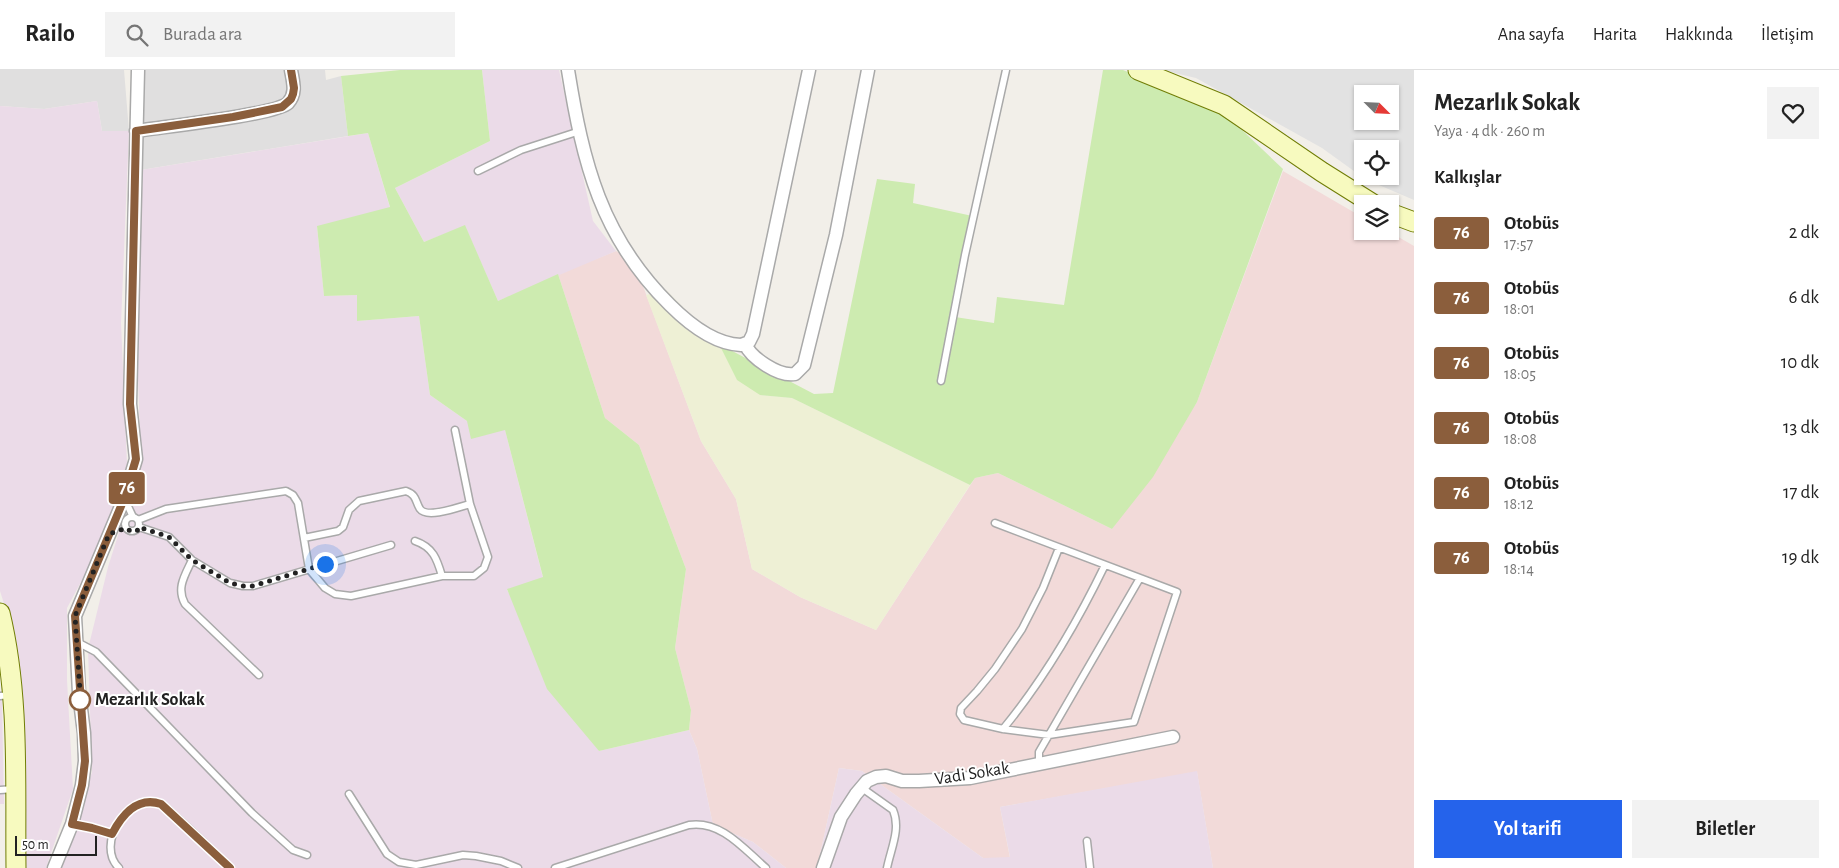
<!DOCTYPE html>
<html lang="tr">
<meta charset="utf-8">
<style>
body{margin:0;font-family:"Alegreya Sans",sans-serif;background:#f2f2f2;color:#222;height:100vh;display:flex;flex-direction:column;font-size:19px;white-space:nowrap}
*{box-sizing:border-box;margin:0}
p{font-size:16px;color:#767676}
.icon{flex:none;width:28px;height:28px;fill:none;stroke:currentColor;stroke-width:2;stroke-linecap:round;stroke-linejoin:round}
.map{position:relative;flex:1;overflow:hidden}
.panel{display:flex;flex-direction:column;background:#fff;width:425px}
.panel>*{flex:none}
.badge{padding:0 10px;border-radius:4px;font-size:18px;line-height:32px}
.needle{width:32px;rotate:114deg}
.buttons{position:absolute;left:1354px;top:15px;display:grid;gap:10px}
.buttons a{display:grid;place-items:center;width:45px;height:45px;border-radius:0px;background:#fff;box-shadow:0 1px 4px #0004;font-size:25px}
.scale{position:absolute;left:15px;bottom:12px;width:82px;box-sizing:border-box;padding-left:5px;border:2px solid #222;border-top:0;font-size:14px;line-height:18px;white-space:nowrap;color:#222;-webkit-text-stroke:4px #fff;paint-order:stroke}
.you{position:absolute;width:25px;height:25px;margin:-12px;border:4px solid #fff;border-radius:50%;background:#1a73e8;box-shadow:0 0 0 8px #1a73e833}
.map>.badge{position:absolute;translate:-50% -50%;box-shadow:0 0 0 2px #fff}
h2{padding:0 20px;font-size:19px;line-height:45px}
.round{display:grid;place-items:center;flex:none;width:52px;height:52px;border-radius:0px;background:#f2f2f2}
.summary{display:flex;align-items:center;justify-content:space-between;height:85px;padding:0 20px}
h1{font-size:24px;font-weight:600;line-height:38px}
.cta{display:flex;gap:10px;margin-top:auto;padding:10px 20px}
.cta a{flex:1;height:58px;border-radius:0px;background:#2563eb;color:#fff;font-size:20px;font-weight:600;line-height:58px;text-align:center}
.cta a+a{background:#f2f2f2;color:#222}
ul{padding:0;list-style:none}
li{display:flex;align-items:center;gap:15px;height:65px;padding:0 20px}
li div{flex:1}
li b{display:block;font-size:19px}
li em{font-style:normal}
li .badge{min-width:55px;font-weight:700;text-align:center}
header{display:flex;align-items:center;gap:30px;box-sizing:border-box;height:70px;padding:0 25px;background:#fff;border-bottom:1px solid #e0e0e0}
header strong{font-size:24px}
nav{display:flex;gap:28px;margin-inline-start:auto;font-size:18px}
.search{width:350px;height:45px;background:#f2f2f2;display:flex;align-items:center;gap:12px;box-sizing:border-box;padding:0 18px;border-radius:0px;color:#767676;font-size:19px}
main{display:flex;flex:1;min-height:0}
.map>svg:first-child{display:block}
</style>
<header>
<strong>Railo</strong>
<div class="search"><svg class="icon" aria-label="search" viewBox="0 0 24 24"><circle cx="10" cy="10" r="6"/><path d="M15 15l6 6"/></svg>Burada ara</div>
<nav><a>Ana sayfa</a><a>Harita</a><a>Hakkında</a><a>İletişim</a></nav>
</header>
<main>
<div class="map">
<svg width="1414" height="798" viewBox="0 0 1414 798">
<rect width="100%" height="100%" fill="#f2efe9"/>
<path fill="#e0dfdf" d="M0,0H124L129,61H102L97,31L44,39L0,36Z
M139,0H325L326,10L341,6L348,66L141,100Z"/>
<path fill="#f2dad9" d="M1283,101L1362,147V161H1388L1414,176V798H1213L1197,702L1000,737L1010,788H983L862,701L839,698L817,798H786L753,772L713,755L697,679L689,660L691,640L675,578L686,499L639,375L605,348L558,204L616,181L634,192L701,371L736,429L752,499L800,527L876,560L975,408L998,403L1112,459L1197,332Z"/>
<path fill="#ebdbe8" d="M482,0H559L593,151L616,181L498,231L465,156L424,172L395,118L490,71Z
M97,31L102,61H129L121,253L127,394L104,469L67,538V610L73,719L46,798H22L14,565L0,521V36L44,39Z
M368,63L390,138L317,157L324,226L357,225V251L419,246L430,325L467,351L505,360L543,508L507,520L599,681L689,660L697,679L713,755L753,772L786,798H62L92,702L88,579L108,497L141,393L138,308L141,100Z
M0,620L2,633L4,734H0Z
M839,698L862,701L983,788L1010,787L1000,737L1197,701L1213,798H817Z"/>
<path fill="#eef0d5" d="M666,220L719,274L760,325L792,328L970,415L876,560L800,527L752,499L736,429L701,371L646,225Z"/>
<path fill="#cdebb0" d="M400,0H482L490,71L395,118L424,172L465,155L498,231L558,204L605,348L639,375L686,499L675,578L691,640L689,660L599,681L547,619L507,519L543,507L505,360L471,369L467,351L430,325L419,246L357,251V225L324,226L317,156L390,137L368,63L348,66L341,6Z
M1103,0H1123L1222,41L1283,99L1197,332L1153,407L1112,459L998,403L975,408L970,415L792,328L760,325L737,310L719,274L814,324L833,323L877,109L915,114L913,133L977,147L955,247L994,253L997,227L1064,235Z"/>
<path fill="#e2e2e2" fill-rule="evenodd" d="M1162,0H1414V130L1365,109L1322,78L1196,8ZM1362,24H1390V51H1362ZM1362,79H1390V106H1362Z"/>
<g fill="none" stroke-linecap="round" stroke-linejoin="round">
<defs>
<path id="lane" d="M478,101L521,80L580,61
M941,311L965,185L1006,0
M125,430L133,447
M125 454a7 7 0 1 1 14 0a7 7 0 1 1-14 0Z
M138,450L166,439L286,421L293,425L298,433L309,499L325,518L335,524L351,526L442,506H474L484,498L488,487L470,434L455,360
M995,453L1177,522L1134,652L1049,665L1003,659L964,650L960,644L961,638L977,621L995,599L1022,559L1043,518L1059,478
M139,457L169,467L192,490L230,513L243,516H253L391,475
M304,468L338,461L343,457L349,440L359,431L406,421C417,425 415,431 420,439C427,449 459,437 470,434
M415,471C433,477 437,489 442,506
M192,490C185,505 176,518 185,534L259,605
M77,572L96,582L252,743L293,780L307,785
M0,626L11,625
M1003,659C1044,609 1077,553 1105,495
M1039,693V682L1140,508
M862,718L893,740C901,759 891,778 887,798
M0,720L14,719
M349,724L387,784L399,792L416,795L463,785L476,786L501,791L518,798
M72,754L92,758L112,764
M1087,771L1090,798
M119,798C95,775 127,723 158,733C165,735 171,742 176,747C195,763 212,781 230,798
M555,798L689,755C721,750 744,779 766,798"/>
<path id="street" d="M568,0C583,93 601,167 670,235C688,253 714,274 741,275L749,272L753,264L809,0
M136,61C161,57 275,45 288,33C297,23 293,12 291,0
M745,274C751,288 779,307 795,304L804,295L836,165L868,0
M54,798L72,754L82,715L85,691L84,663L79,623L75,546L124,429L136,389L130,334L138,0
M823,798L841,747L856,724L867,711L876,707L886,706L902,711H919L970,708L1173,667"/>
<path id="secondary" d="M1138,0L1224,35L1322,102L1373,134
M1390,143L1414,152
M0,543C20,626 15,713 16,798"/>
</defs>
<use href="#lane" stroke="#a9a9a9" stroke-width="9"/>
<use href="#street" stroke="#a9a9a9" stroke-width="15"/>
<use href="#secondary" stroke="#707d05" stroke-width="21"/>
<use href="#lane" stroke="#fff" stroke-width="6"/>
<use href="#street" stroke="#fff" stroke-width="12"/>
<use href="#secondary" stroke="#f7fabf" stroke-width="19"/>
</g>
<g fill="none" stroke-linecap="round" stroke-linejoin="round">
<defs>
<path id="line" d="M230,798L161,734C137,726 122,745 112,764L92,758L72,754L82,715L85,691L75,546L124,429L136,389L130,334L136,61L233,47L282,37L291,29L293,24L294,18L291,0"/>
</defs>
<use href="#line" stroke="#fff" stroke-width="11"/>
<use href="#line" stroke="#8b5e3c" stroke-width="8"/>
<path stroke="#222" stroke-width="5" stroke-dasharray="0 9" d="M80,630L81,636L75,546L109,464L126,458L132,462L138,460L139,457L169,467L192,490L230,513L243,516H253L325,494"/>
</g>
<circle fill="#fff" stroke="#8b5e3c" stroke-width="2.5" cx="80" cy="630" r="10"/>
<g text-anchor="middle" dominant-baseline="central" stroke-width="4" stroke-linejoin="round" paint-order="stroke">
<g font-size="18" font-weight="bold" fill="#222" stroke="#fff" text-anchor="start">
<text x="95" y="630">Mezarlık Sokak</text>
</g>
<g font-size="18" fill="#222" stroke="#fff">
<text transform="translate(972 704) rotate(-9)">Vadi Sokak</text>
</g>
</g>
</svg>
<div class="buttons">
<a><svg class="needle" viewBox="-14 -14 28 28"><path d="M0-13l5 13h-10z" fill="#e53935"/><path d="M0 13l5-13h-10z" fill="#767676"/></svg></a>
<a><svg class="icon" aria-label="locate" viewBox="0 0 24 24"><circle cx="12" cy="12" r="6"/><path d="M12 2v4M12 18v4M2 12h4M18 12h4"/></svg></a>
<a><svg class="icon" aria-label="layers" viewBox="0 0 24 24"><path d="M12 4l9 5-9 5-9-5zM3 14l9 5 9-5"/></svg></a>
</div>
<div class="scale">50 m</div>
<div class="you" style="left:325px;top:494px"></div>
<b class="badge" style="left:127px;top:418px;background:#8b5e3c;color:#fff">76</b>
</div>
<section class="panel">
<div class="summary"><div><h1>Mezarlık Sokak</h1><p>Yaya · 4 dk · 260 m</p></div><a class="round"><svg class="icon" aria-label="heart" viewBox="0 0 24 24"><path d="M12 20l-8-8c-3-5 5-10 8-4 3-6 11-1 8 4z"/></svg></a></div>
<h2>Kalkışlar</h2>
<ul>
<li><span class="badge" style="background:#8b5e3c;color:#fff">76</span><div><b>Otobüs</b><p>17:57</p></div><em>2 dk</em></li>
<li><span class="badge" style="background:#8b5e3c;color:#fff">76</span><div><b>Otobüs</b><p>18:01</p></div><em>6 dk</em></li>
<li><span class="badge" style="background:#8b5e3c;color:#fff">76</span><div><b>Otobüs</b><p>18:05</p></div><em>10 dk</em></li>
<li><span class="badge" style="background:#8b5e3c;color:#fff">76</span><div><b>Otobüs</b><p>18:08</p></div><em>13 dk</em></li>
<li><span class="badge" style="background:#8b5e3c;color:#fff">76</span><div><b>Otobüs</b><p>18:12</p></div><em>17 dk</em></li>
<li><span class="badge" style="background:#8b5e3c;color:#fff">76</span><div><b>Otobüs</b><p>18:14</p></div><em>19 dk</em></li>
</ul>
<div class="cta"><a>Yol tarifi</a><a>Biletler</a></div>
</section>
</main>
